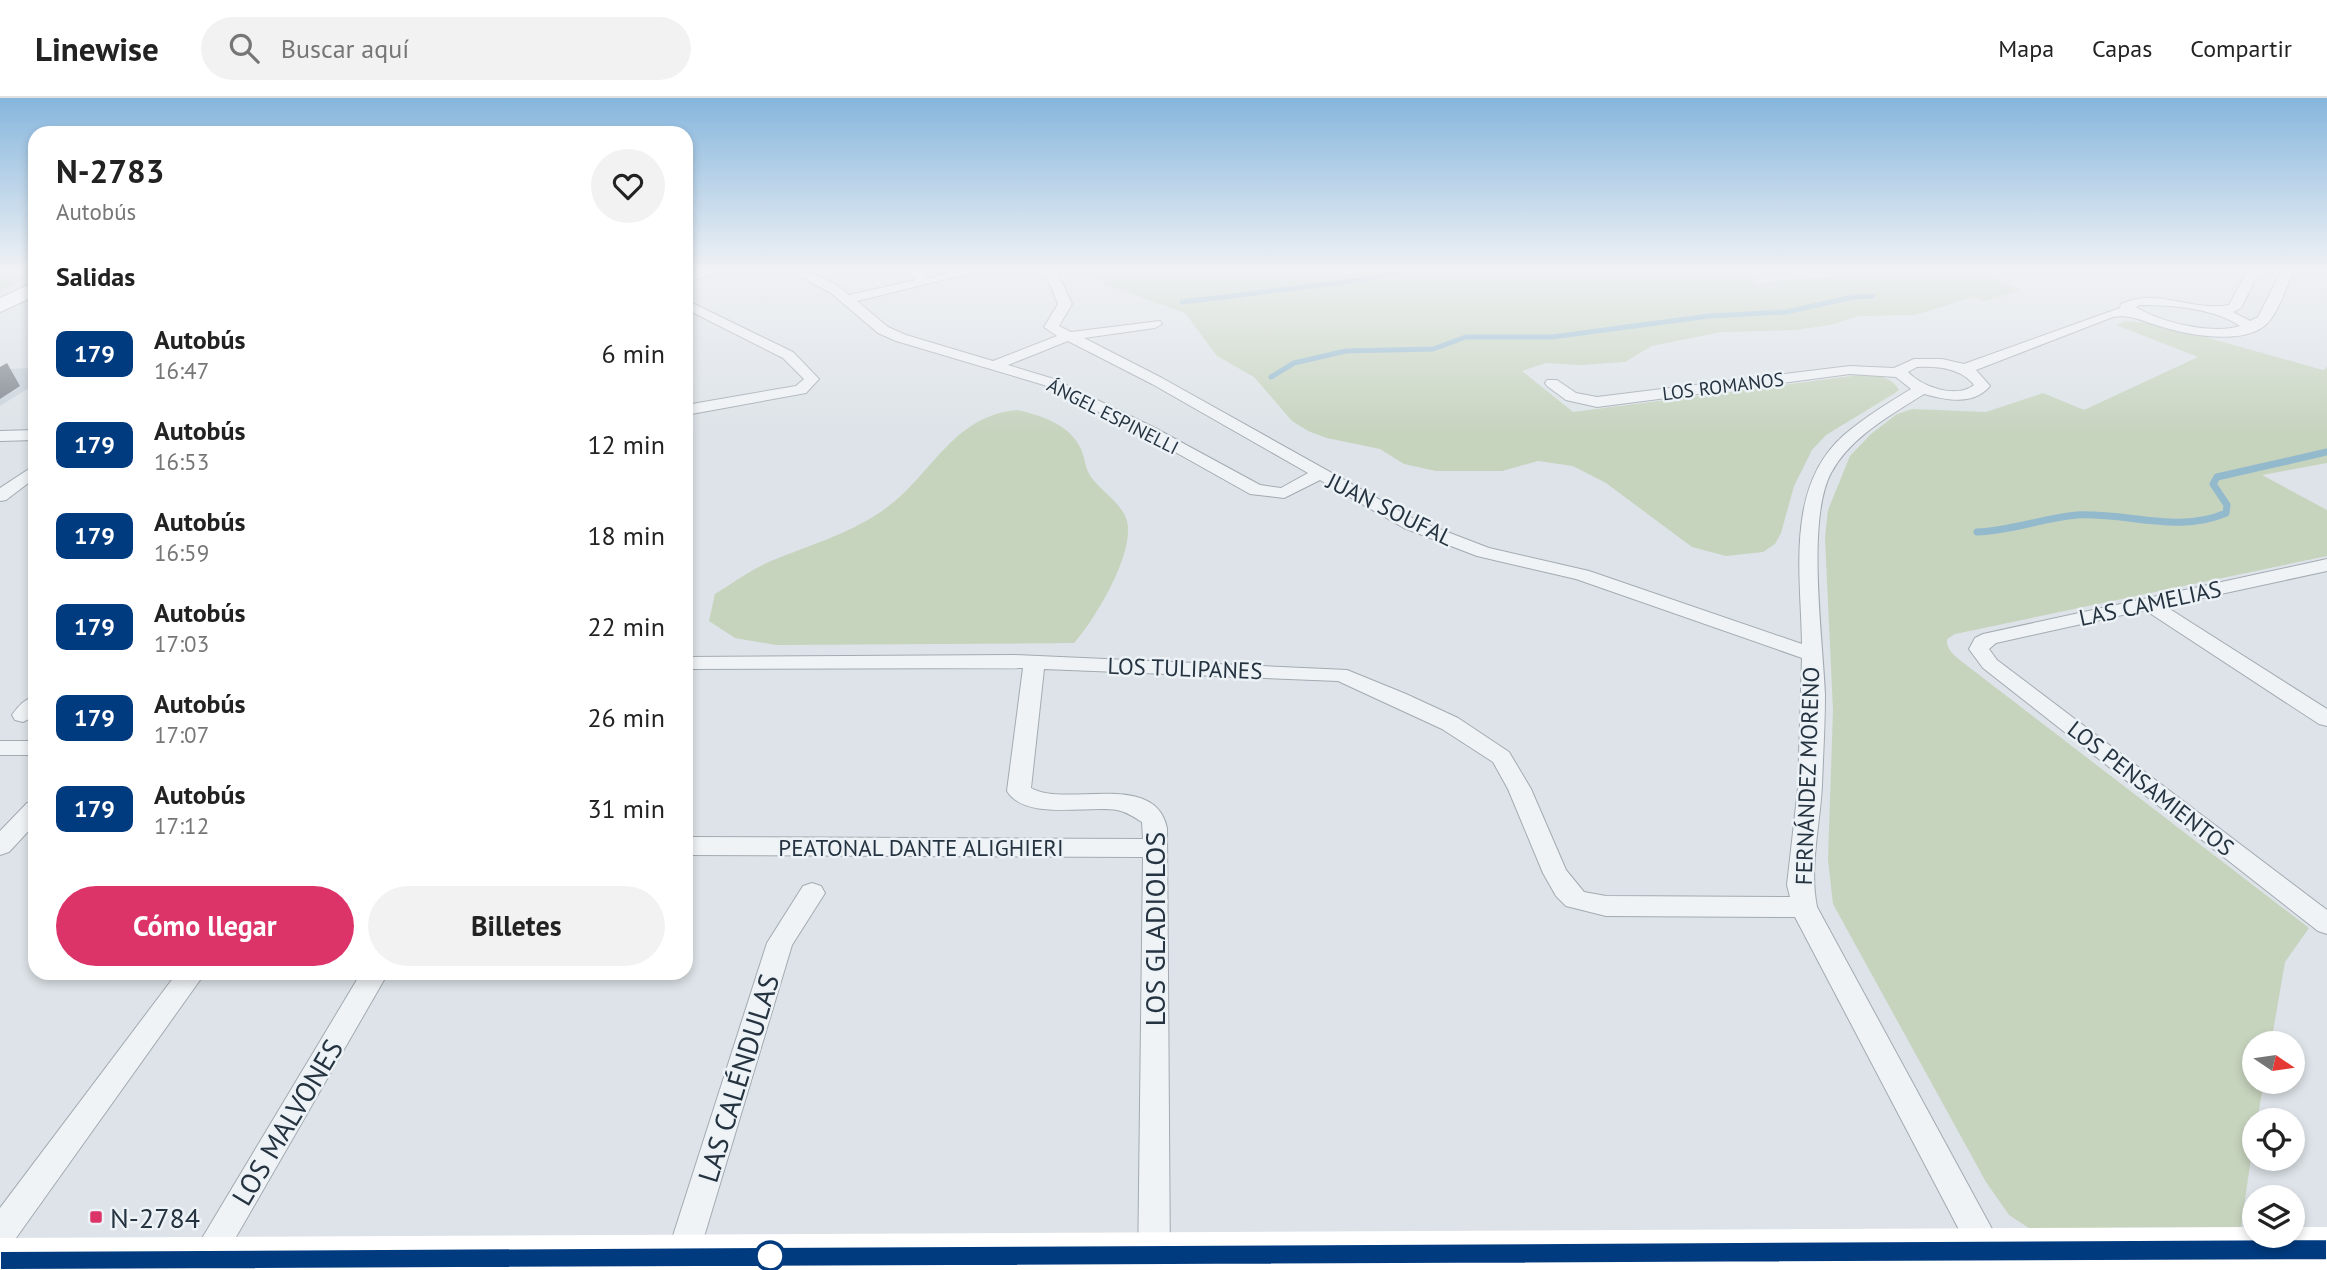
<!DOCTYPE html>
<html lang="es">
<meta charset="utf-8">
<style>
body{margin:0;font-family:"PT Sans",sans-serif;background:#f2f2f2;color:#222;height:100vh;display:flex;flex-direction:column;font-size:26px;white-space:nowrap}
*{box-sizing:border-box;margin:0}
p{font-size:23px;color:#767676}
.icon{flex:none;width:38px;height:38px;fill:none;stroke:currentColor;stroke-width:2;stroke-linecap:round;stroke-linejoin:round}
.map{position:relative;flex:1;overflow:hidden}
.side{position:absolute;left:28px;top:28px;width:665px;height:854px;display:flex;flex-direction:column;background:#fff;border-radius:21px;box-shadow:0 4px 10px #0003}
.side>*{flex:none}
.badge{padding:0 14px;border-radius:10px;font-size:24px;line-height:46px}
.needle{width:46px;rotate:103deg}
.tools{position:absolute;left:2242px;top:933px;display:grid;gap:14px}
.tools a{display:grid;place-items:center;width:63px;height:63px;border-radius:50%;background:#fff;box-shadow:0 4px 10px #0003;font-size:35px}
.map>.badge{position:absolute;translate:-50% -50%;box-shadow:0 0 0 4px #fff}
h2{padding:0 28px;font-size:26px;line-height:63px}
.round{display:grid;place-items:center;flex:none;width:74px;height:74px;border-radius:37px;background:#f2f2f2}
.head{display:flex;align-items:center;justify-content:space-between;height:119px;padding:0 28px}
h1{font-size:33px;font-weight:700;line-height:52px}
.cta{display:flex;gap:14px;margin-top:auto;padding:14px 28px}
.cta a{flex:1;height:80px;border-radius:42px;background:#dc3369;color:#fff;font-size:28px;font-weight:700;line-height:80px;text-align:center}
.cta a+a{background:#f2f2f2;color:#222}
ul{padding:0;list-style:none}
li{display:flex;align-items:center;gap:21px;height:91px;padding:0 28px}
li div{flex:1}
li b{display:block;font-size:26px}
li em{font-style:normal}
li .badge{min-width:77px;font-weight:700;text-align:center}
header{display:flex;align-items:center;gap:42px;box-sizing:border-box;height:98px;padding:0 35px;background:#fff;border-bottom:2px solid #e0e0e0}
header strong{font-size:33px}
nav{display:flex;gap:38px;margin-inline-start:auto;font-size:24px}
.search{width:490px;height:63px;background:#f2f2f2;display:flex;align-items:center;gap:18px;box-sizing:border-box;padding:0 24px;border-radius:38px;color:#767676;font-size:26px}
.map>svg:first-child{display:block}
</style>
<header>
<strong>Linewise</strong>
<div class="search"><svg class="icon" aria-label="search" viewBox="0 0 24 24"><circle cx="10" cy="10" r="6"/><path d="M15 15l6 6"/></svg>Buscar aquí</div>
<nav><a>Mapa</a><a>Capas</a><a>Compartir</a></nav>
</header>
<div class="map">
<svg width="2327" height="1172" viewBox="0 0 2327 1172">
<rect width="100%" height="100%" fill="#dde3e8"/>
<path fill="#cad3db" d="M35,270V286L0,308V271Z"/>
<path fill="#c6d3bd" d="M0,172H35V176L0,193Z
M1095,172H1737L1757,185L1919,172H1973L2021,192L1985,203L1973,199L1915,217L1859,218L1830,227L1795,232L1721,234L1652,248L1625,264L1580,267L1546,265L1522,273L1573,314L1860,277C1875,276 1891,278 1899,292L1895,295L1826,337L1812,352L1794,388L1781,435L1775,446L1763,454L1726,458L1692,449L1606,385L1573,368L1538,363L1502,373H1436L1404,366L1380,351L1327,340L1308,333L1292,323L1254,279L1217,258L1185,215L1106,187L1099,182Z
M2126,223L2159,226L2323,272L2327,269V365L2262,377L2327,412V458L1955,536L1947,541C1946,551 1954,557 1961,563L2309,830L2285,864L2271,945H2254V984H2264L2257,1022H2254V1040L2240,1135L2032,1132L2009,1117L1986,1084L1833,806L1828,762L1833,612L1825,440L1828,412L1850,358L1871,336L1897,316L1912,311L1986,314L2043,295L2084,312L2198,259L2116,227Z
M1018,312C1042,318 1068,326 1080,349C1085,359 1085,371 1091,379C1101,393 1119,403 1126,420C1138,451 1094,523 1074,545L776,547L735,540L709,523L715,496C733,485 752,471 771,463C807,448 846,437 879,415C930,383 950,317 1018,312Z"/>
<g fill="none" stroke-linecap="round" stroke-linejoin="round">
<path stroke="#93b9cd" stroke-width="5" d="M1182,204L1353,183L1408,172
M1271,279L1294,265L1346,253L1433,251L1466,239H1552L1709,218L1786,214L1853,199L1873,198"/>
<path stroke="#93b9cd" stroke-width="7" d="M1977,434C2011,433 2043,420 2077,417C2126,414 2179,436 2226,415L2227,407L2213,386L2217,379L2327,354"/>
<defs>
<path id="street" d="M703,172H724L686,185V177Z
M788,172C810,172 832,182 849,197L916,182L903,172H918L929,180L961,172H984L857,203L888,229L906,237L993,263L1057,238L1044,229L1058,206L1044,172H1056L1072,206L1059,228L1071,234L1160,223L1162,226L1155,230L1084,240L1162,280L1416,422L1489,450L1589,473L1802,546C1801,476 1785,389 1844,337C1865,319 1888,305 1911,291L1896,279L1850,276L1597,309L1566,302L1547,288L1545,285L1547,282H1557L1576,295L1597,299L1850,268L1894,270L1914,261H1942L1964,266L2120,210L2121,206C2157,189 2193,214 2229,207L2248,172H2260L2241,210L2233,214L2250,223L2258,219L2282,172H2294C2287,188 2281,207 2271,221C2251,250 2187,237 2159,228C2142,223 2130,216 2113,219L1976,272L1990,288C1973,308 1946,302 1924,296C1891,317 1850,339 1831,375C1806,422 1823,541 1825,597C1825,627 1823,657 1822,687C1820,728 1809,769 1817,809L1998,1142L2003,1153L1998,1164L1987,1169L1976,1164L1795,819L1606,818L1566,808L1556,798L1543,775L1508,691L1493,664L1442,631L1338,583L1044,571L1031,690C1065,710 1155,672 1167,730L1170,1172H1138L1143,759L686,757V739L1143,741L1142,724C1134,719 1127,714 1117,712C1088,707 1025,723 1007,693L1023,570L686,571V559L1014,557L1347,572L1406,596L1458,620L1509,654L1531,691L1566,772L1584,794L1606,798L1790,799L1787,787L1798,690L1802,560L1576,481L1477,458L1404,430L1320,382L1284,400L1250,396L1143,336L1044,287L896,243L878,235L831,195ZM2140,207C2172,207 2214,210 2240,228C2213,237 2159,224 2136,209ZM1068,243L1152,286L1308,375L1281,390L1260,387L1155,330L1054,281L1008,267ZM1917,269C1937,268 1961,270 1974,287C1956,301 1922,289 1908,274Z
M1744,172H1758L1760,175L1754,179Z
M686,202L793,254L819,281L806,295L686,317V307L796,288L804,281L783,260L686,211Z
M35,332V342L0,343V333Z
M35,367V380L6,402L0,403V390Z
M2327,461V473L2165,508L2327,611V628L2319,626L2145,512L1996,545L1989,551L1997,562L2327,812V836L2318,833L1983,570L1969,551L1975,540L1983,536Z
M35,598V618L23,624L15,622L12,617C18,608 25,601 35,598Z
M0,643H35V657H0Z
M35,703V726L9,754L0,757V733L27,705Z
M812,785L821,788L825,795L792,847L694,1172H662L767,845L803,788Z
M177,875H205L11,1147L0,1151V1110Z
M361,875H388L217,1172H183Z"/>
<path id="primary" d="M35,184V198L0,214V200Z"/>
</defs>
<use href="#street" stroke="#a2abb2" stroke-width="2"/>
<use href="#primary" stroke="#9baab5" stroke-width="2"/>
<use href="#street" fill="#f0f3f6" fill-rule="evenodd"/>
<path fill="#fff" fill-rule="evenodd" d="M2254,1129V1138H2292V1129H2327V1172H0V1140Z"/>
<use href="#primary" fill="#fff" fill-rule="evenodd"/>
</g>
<path fill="#7d848b" d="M7,265L20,288L0,301V269Z"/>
<linearGradient id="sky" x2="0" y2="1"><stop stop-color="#86b6dd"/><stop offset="0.51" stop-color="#f0f2f5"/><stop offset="1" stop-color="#f0f2f5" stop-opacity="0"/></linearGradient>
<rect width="2327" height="336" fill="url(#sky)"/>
<path fill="#003b80" stroke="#fff" stroke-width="2" d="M2327,1141V1162L0,1172V1153Z"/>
<rect fill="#dc3369" stroke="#ecf2f6" stroke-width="2.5" x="89" y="1112" width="14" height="14" rx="3.5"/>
<circle fill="#fff" stroke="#003b80" stroke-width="3.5" cx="770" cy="1158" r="14"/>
<g text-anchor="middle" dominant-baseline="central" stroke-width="5" stroke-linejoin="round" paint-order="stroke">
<g font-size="19" fill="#253340" stroke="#ecf2f6">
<text transform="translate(1723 288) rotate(-7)">LOS ROMANOS</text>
<text transform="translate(1113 318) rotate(27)">ÁNGEL ESPINELLI</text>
</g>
<g font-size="23" fill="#253340" stroke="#ecf2f6">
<text transform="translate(1390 411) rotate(26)">JUAN SOUFAL</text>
<text transform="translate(2150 505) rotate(-12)">LAS CAMELIAS</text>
<text transform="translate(1185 570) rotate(2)">LOS TULIPANES</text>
<text transform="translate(1807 678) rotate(-88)">FERNÁNDEZ MORENO</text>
<text transform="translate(2151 690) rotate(38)">LOS PENSAMIENTOS</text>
<text x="921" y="749">PEATONAL DANTE ALIGHIERI</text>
</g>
<g font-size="28" fill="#253340" stroke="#ecf2f6">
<text transform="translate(1154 831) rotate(-90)">LOS GLADIOLOS</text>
<text transform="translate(738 980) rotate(-73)">LAS CALÉNDULAS</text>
<text transform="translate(287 1024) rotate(-59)">LOS MALVONES</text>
</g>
<g font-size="28" fill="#253340" stroke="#ecf2f6" text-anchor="start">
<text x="110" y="1119">N-2784</text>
</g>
</g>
</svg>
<div class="tools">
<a><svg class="needle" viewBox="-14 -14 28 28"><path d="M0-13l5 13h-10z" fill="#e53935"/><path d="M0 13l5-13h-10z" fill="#767676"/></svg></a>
<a><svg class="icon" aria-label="locate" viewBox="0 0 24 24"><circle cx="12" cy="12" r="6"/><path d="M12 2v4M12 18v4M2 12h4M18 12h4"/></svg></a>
<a><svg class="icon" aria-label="layers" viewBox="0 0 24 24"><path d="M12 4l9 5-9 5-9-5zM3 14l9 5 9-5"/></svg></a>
</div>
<section class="side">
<div class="head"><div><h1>N-2783</h1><p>Autobús</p></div><a class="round"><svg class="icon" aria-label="heart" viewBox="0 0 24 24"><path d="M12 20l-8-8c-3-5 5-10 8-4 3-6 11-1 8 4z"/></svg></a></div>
<h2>Salidas</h2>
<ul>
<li><span class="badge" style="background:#003b80;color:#fff">179</span><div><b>Autobús</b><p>16:47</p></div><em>6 min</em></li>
<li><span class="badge" style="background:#003b80;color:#fff">179</span><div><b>Autobús</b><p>16:53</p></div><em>12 min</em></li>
<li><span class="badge" style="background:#003b80;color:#fff">179</span><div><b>Autobús</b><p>16:59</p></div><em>18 min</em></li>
<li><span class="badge" style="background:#003b80;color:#fff">179</span><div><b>Autobús</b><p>17:03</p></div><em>22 min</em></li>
<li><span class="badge" style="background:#003b80;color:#fff">179</span><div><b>Autobús</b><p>17:07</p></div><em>26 min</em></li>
<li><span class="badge" style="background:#003b80;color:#fff">179</span><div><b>Autobús</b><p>17:12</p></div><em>31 min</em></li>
</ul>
<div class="cta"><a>Cómo llegar</a><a>Billetes</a></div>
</section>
</div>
